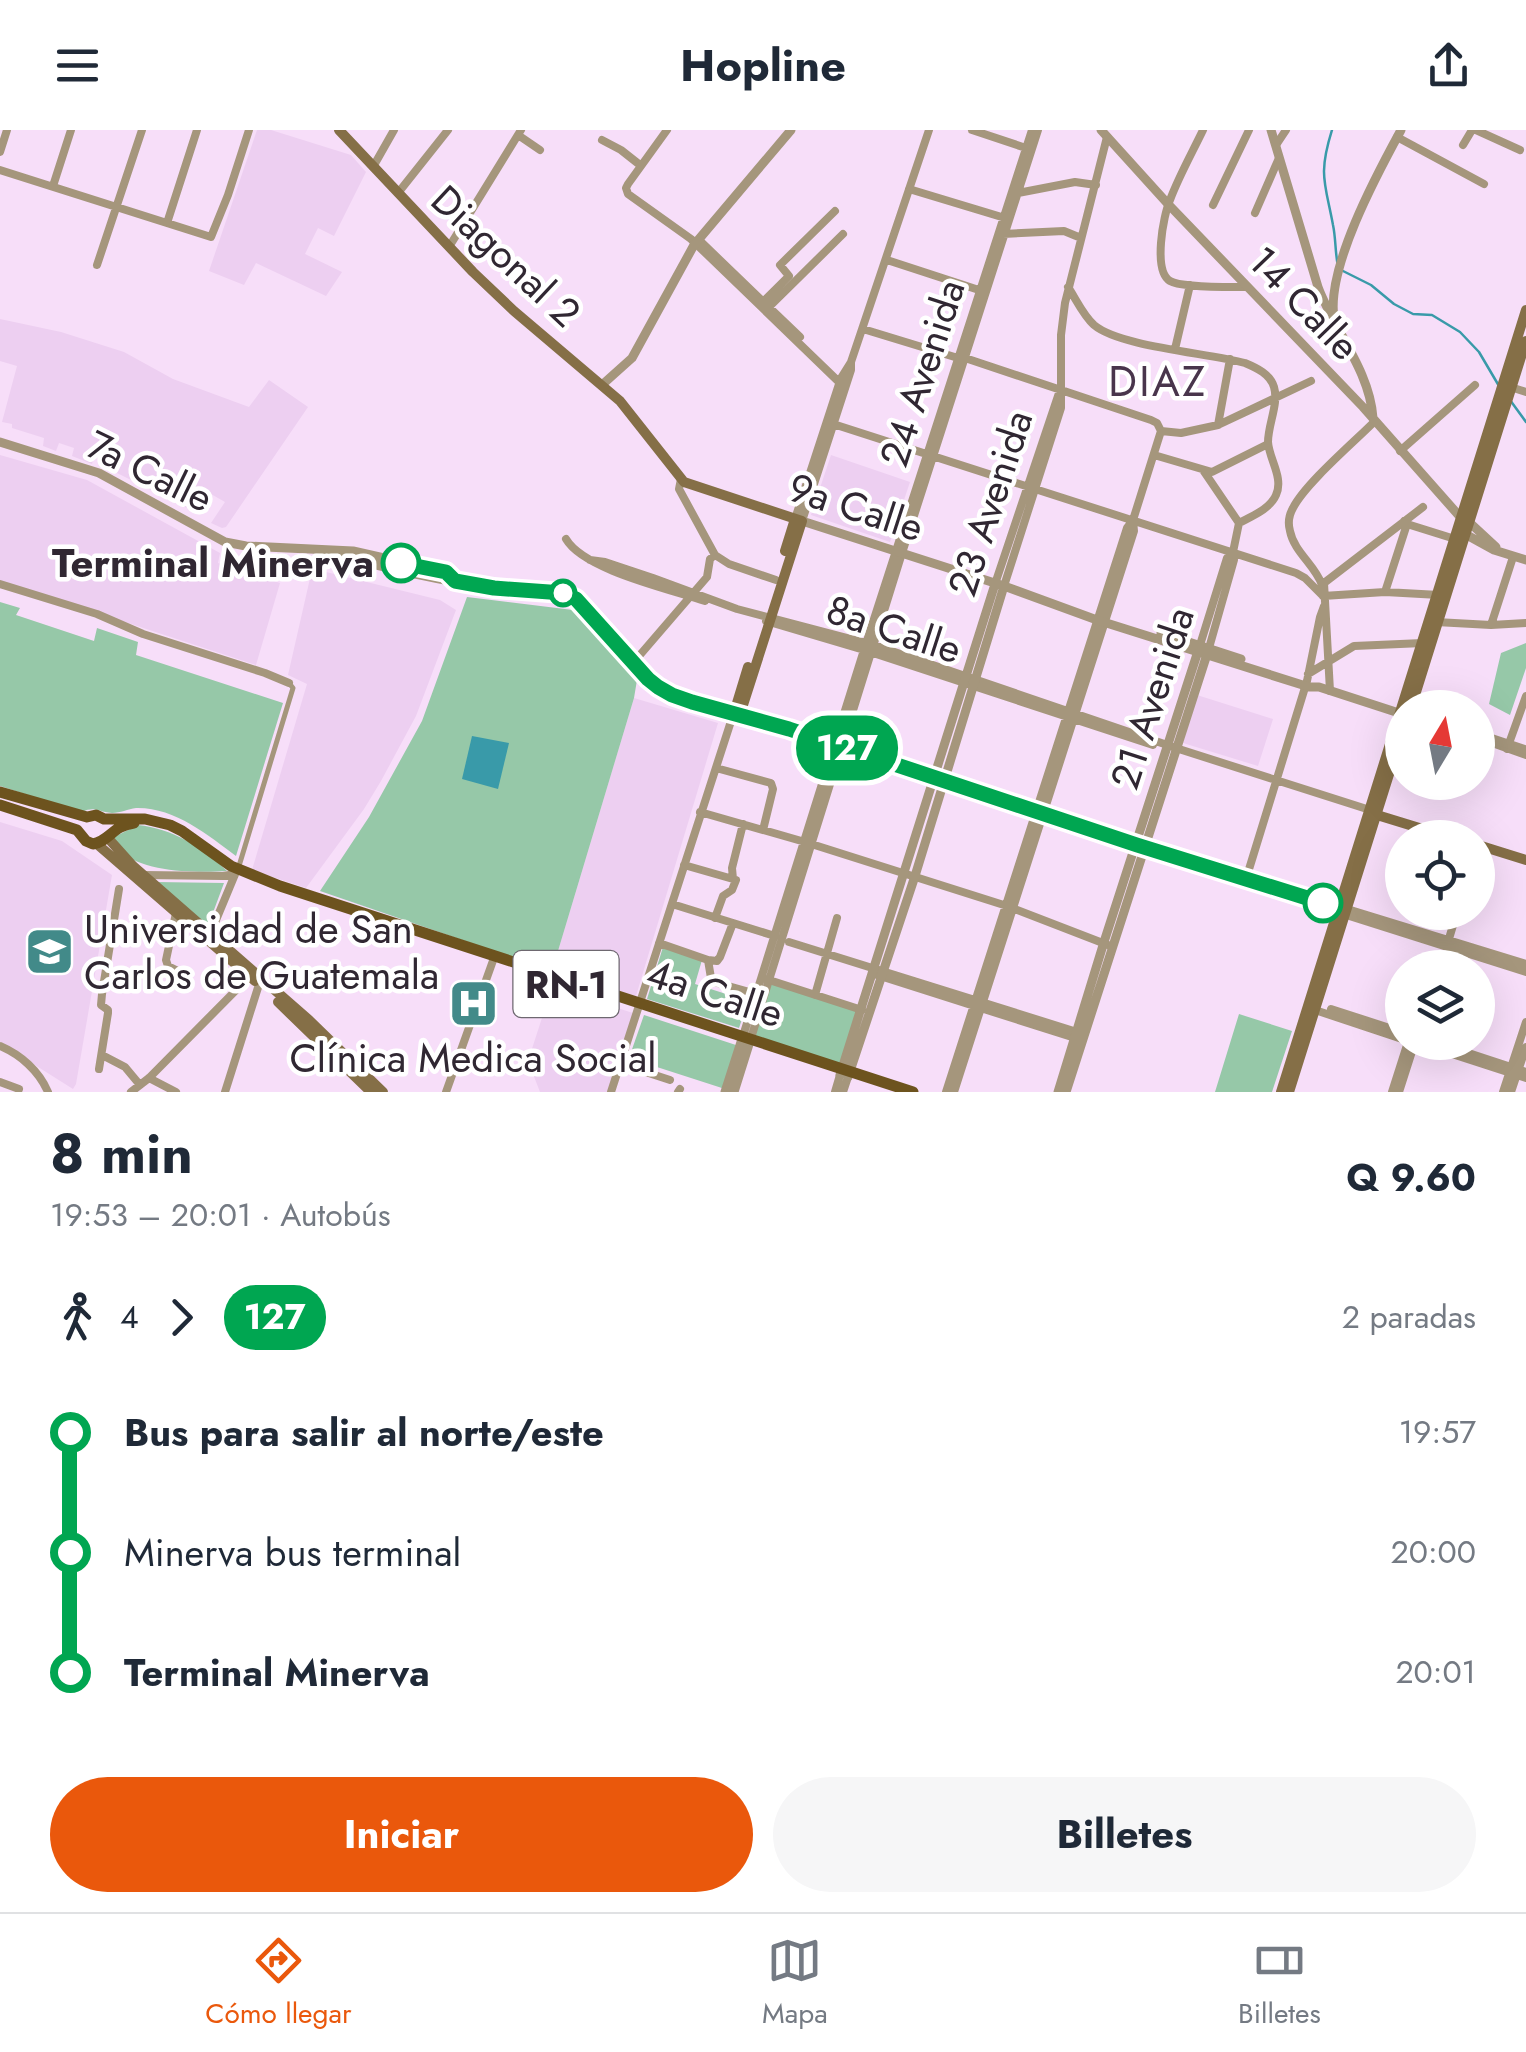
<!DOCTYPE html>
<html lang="es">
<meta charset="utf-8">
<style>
body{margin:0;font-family:Jost,sans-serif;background:#f6f6f7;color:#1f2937;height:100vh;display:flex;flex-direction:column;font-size:38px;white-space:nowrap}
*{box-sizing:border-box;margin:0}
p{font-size:32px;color:#747a83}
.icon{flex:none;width:55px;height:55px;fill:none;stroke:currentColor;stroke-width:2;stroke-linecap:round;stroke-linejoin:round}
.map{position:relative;height:962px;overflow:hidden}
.panel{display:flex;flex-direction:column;background:#fff;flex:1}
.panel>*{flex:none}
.badge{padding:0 20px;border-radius:32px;font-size:35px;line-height:65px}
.needle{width:65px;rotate:10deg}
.controls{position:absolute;left:1385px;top:560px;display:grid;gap:20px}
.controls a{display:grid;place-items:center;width:110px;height:110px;border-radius:50%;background:#fff;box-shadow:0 10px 40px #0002;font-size:50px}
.map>.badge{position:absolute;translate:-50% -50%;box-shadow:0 0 0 5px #fff}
.legs{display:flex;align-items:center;gap:15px;height:110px;padding:0 50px;font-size:32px}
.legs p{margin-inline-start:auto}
.overview{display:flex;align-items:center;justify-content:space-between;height:170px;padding:0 50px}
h1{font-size:55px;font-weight:700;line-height:75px}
.cta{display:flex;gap:20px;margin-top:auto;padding:20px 50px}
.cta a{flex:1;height:115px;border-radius:60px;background:#ea580c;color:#fff;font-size:40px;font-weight:700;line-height:115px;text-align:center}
.cta a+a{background:#f6f6f7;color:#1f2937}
ul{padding:0 50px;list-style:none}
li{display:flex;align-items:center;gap:35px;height:120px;font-size:38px}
li i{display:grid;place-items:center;width:15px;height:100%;margin:0 12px;background:currentColor}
li i::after{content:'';width:25px;height:25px;margin:-12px;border:8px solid;border-radius:50%;background:#fff}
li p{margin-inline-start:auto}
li:first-child i{background:linear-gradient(#0000 50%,currentColor 0)}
li:last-child i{background:linear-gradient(currentColor 50%,#0000 0)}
header{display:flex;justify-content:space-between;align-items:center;height:130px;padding:0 50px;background:#fff;font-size:45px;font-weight:700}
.tabs{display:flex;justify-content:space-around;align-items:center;height:140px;border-top:2px solid #e0e1e3;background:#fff;font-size:28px;color:#747a83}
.tabs a{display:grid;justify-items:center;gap:5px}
.tabs .selected{color:#ea580c}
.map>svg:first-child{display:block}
</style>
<header><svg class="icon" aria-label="menu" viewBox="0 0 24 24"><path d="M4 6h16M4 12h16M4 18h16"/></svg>Hopline<svg class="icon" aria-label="share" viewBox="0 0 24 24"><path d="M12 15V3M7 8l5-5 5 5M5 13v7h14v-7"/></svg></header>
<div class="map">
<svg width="1526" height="962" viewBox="0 0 1526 962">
<rect width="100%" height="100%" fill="#f7def9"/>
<path fill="#edcff1" d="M257,0H271L351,25L366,42L334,106L318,98L305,124L342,142L326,166L256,133L244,155L209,141Z
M0,189L61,202L124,222L173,249L249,277L269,250L308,277L226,397L222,398L211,393L225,372L204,360L189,379L105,337L106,327L95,323L92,334L72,326L74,318L59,313L56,321L43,316L44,308L12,298V294L2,292L17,236L0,231Z
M0,325L87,350L220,423L218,433L280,453L256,535L0,451Z
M831,325L910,352L890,412L811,385Z
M322,441L440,470L456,480L416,586L381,651L364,679L306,758L252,740L307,554L288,545L311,444Z
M1197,565L1273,589L1258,636L1183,613Z
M634,568L718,593L636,866L552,841Z
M0,692L62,711L112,745L76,954L73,959L0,913Z
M552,857L633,883L608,962H540L528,931Z"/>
<path fill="#96c8a8" d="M467,467L573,480L638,544L634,568L552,841L320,761L369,687L422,591Z
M0,472L20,478L16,485L94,511L97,498L138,512L136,525L283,573L236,726C208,705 174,677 136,678C128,679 120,683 112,683C97,682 97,676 81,682L0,656Z
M1526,513V538L1510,585L1489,574L1501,523Z
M138,695C171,698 204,718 227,741C201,743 141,743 122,721C118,717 116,711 114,707Z
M156,752L224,753L208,796Z
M663,817L702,830L695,854L748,871L739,898L647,869Z
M769,851L861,882L842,940L751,908Z
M1239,884L1292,901L1272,962H1215Z
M644,885L739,916L725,959L629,928Z"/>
<path fill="#399aa9" d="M472,606L509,613L498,659L462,649Z"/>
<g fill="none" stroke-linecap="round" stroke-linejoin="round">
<path stroke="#399aa9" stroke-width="2.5" d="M1332,0C1318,45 1325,52 1333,95C1336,109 1335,123 1338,136
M1343,141L1371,155L1394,174L1413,184L1432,185L1460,202L1479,222L1499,256
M1510,270L1526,292"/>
<path stroke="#a5967c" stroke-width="5" d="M239,736L293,558L289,553"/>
<path stroke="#a5967c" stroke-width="8" d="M667,0L628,54L626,58L628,64L691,109L840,253L846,255
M972,0L1026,18
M1203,0C1192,23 1179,46 1170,70C1163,86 1153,141 1170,151C1182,158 1231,157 1247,157
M1476,0L1520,20
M518,5L540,20
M1397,7L1484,54
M602,10L621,20L640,35
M1276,15L1286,0
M1463,15L1472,0
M0,22L7,0
M373,37L394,0
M0,40L211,107L228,65L249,0
M53,56L71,0
M909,59L1005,88
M398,63L448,0
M1018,63L1075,52L1096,55
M1213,75L1249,0
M1255,83L1279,28
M167,93L197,0
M1003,104L1064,101L1081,108
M699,110L800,207
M449,117L521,0
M887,130L982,161
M97,135L142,0
M1068,157C1076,169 1083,185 1094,195C1120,217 1209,223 1245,233C1257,238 1270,244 1274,257C1279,274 1268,294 1268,312C1269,329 1284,348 1276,365C1270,379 1252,386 1239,393
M764,171L789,146L780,135L835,81
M769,177L843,104
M863,199L958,228H965L1151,290L1157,293L1161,301L1133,390L1134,401L954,962
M1175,219L1190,155
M1507,256L1526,262
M827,292L1296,443L1305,448L1323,466
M1218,295L1230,229
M1161,301L1181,303L1218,295L1311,251
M1400,321L1475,255
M1154,325L1212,342L1268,314
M1203,340L1239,393
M681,349L679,359L715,425L729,434L776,450
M795,389L841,248L851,232
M802,391L851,240V232L929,0
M1407,394L1455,409
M566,409C584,440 670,459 705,471
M590,430L605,432L653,448L737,479L874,515L1182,620L1370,680
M0,454L97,484L143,504L265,543L289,553
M995,454L1060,260
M1322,455C1315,435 1294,422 1290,401C1288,394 1289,385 1293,378C1305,354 1353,313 1374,292
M1004,456L1061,278V205L1065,173L1107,7
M1385,462L1407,394L1404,391
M1323,466L1385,462L1439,465
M766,491L864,520L1153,615
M1436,492L1491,495L1526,493
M1491,495L1513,427
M1200,515L1227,428L1233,422
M1209,518L1234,430L1233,422L1239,393
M633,533L707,447L710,429L715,425
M1308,544L1354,516L1423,513
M1330,561L1324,453L1423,377
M1478,608L1526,625
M1507,619L1526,566
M716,638L771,653L773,659L763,700
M700,682L805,712L1007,776L1108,815
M684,735L733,749L732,738L743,694
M144,745L223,746L235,744
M1246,749L1307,551L1320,487L1324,476
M672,774L775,806
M1344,778L1526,834
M176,783L166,830L168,836L182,843L181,851
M1343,784L1526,842
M715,788L723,766L732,760L736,750L733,749
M733,793L720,827L717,831L708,830L711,848L714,852L746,861
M209,807L236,742
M789,812L1077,902
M1448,812L1457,782
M659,813L708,830
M877,845L1075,908
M766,849L862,880
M815,865L837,788
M1312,879L1402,909
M1331,879L1402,902
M743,906L864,520L1032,0
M751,908L902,423L1038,0
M1415,912L1526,948
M1435,912L1526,942
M0,916C21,925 39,941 48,962
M102,925L125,937L140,955
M621,934L670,950
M99,939L108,883V880L101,875L102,864L119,759
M149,948L176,962
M0,952L19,959
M131,962L149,948L253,843
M225,962L261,848
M446,962L495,825
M611,962L733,585
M678,962L680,959
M835,962L840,945
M843,962L848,947
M946,962L1127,398L1133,390
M1392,962L1408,912
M1399,962L1415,912
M1503,962L1526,892
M1511,962L1526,917"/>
<path stroke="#a5967c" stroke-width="9" d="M1101,0L1168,74L1363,277L1462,389
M1271,0L1318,157C1334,200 1370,241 1373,288
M1334,188C1326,138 1377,44 1401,0
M603,254L632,228L694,115L791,0
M0,312L99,343L225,412L246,416L353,421L446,442L455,451
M802,391L1004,456L1097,490L1309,557H1319L1402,584
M1469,392L1496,417
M1465,404L1494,420L1526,430
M337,422L351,429C397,440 443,451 491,458C519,462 549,456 576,469C598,494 632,539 658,557C680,572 708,577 733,585
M1161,503L1241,529
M1478,604L1526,620
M840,945L995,454
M848,947L915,746L1004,456
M725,962L743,906
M734,962L751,908
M1058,962L1104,812L1200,515
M1066,962L1209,518"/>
<path stroke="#856f47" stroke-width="10" d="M339,0L473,142L514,181L620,271L684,352L802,391L743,575L733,585
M785,421L795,389
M1411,578L1526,211
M734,583L748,537
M733,585C869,620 1001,669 1134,714C1199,736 1266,755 1332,775
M1377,685L1452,708
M107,707L133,736L309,890L383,962
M97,714L255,851
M1478,715L1526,730
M278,872L371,962
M1281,962L1526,180
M1289,962L1402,603"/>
<path stroke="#6d531e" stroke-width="11" d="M0,662L87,687L96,685L104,689H145L170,695L182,701L231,736L280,756L913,962
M0,675L77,700L86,711L93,714C110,711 112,696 134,693"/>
</g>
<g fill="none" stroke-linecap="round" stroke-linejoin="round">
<defs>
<path id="line-1" d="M401,433L446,442L455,451L494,458L563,463L576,469L648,549L658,557L672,565L692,572L789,599L1137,715L1323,773"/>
</defs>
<use href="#line-1" stroke="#fff" stroke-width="22"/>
<use href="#line-1" stroke="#00a651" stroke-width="15"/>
</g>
<defs>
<symbol id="university-square" viewBox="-11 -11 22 22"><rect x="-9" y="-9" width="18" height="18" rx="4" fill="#428a89" stroke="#fff"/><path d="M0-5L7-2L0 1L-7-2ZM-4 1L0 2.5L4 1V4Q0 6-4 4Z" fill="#fff"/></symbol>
<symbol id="hospital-square" viewBox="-11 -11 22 22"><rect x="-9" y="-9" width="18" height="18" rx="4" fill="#428a89" stroke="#fff"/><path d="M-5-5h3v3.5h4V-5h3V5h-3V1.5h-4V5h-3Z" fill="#fff"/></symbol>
</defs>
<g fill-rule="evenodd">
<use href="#university-square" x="22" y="794" width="55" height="55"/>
<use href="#hospital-square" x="446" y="846" width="55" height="55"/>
</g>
<g fill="#fff" stroke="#00a651" stroke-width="5">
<circle cx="401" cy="433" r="18"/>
<circle cx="563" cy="463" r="12"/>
<circle cx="1323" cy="773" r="18"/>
</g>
<g text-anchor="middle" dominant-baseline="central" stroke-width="9" stroke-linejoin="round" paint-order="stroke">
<rect fill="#fff" stroke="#6e6870" stroke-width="2.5" x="513.5" y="821" width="105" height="66" rx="8"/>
<g font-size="38" font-weight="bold" fill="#302732">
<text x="566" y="854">RN-1</text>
</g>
<g font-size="40" fill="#302732" stroke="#fff">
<text transform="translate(506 126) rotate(43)">Diagonal 2</text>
<text transform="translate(1304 173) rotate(46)">14 Calle</text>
<text transform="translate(922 243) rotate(-72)">24 Avenida</text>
<text transform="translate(150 341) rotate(26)">7a Calle</text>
<text transform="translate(990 373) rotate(-72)">23 Avenida</text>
<text transform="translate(856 377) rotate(18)">9a Calle</text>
<text transform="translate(894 499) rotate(18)">8a Calle</text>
<text transform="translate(1152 568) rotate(-72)">21 Avenida</text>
<text transform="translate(715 863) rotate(18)">4a Calle</text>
</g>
<g font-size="40" font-weight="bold" fill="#302732" stroke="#fff" text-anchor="end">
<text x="374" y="433">Terminal Minerva</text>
</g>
<g font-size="40" fill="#302732" stroke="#fff" text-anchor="start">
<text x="84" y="799">Universidad de San<tspan x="84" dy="46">Carlos de Guatemala</tspan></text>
<text x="473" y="928" text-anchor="middle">Clínica Medica Social</text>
</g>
<g font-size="42" letter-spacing="2.5" fill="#49354c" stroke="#fff">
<text x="1158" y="251">DIAZ</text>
</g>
</g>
</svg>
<div class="controls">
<a><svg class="needle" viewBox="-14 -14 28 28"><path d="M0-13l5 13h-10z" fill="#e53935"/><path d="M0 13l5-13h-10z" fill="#747a83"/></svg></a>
<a><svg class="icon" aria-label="locate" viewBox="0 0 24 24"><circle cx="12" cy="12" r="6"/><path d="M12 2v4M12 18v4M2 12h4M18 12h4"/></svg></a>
<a><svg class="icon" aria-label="layers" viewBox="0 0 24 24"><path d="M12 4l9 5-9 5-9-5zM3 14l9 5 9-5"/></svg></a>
</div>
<b class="badge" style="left:847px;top:618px;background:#00a651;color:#fff">127</b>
</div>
<section class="panel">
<div class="overview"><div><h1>8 min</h1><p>19:53 – 20:01 · Autobús</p></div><b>Q 9.60</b></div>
<div class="legs"><svg class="icon" aria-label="walk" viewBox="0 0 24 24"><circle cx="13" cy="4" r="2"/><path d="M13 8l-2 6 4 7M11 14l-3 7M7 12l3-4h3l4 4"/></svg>4<svg class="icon" aria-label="forward" viewBox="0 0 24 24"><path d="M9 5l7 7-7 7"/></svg><b class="badge" style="background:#00a651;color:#fff">127</b><p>2 paradas</p></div>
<ul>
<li><i style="color:#00a651"></i><b>Bus para salir al norte/este</b><p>19:57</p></li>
<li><i style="color:#00a651"></i><span>Minerva bus terminal</span><p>20:00</p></li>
<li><i style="color:#00a651"></i><b>Terminal Minerva</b><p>20:01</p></li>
</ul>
<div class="cta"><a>Iniciar</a><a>Billetes</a></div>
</section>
<nav class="tabs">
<a class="selected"><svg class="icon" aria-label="directions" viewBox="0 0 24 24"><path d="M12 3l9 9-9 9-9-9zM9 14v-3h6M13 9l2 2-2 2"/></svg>Cómo llegar</a>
<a><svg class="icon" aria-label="map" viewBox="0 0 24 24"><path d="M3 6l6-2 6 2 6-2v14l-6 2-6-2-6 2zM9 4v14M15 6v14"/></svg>Mapa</a>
<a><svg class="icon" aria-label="tickets" viewBox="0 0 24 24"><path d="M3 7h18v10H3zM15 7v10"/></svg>Billetes</a>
</nav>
